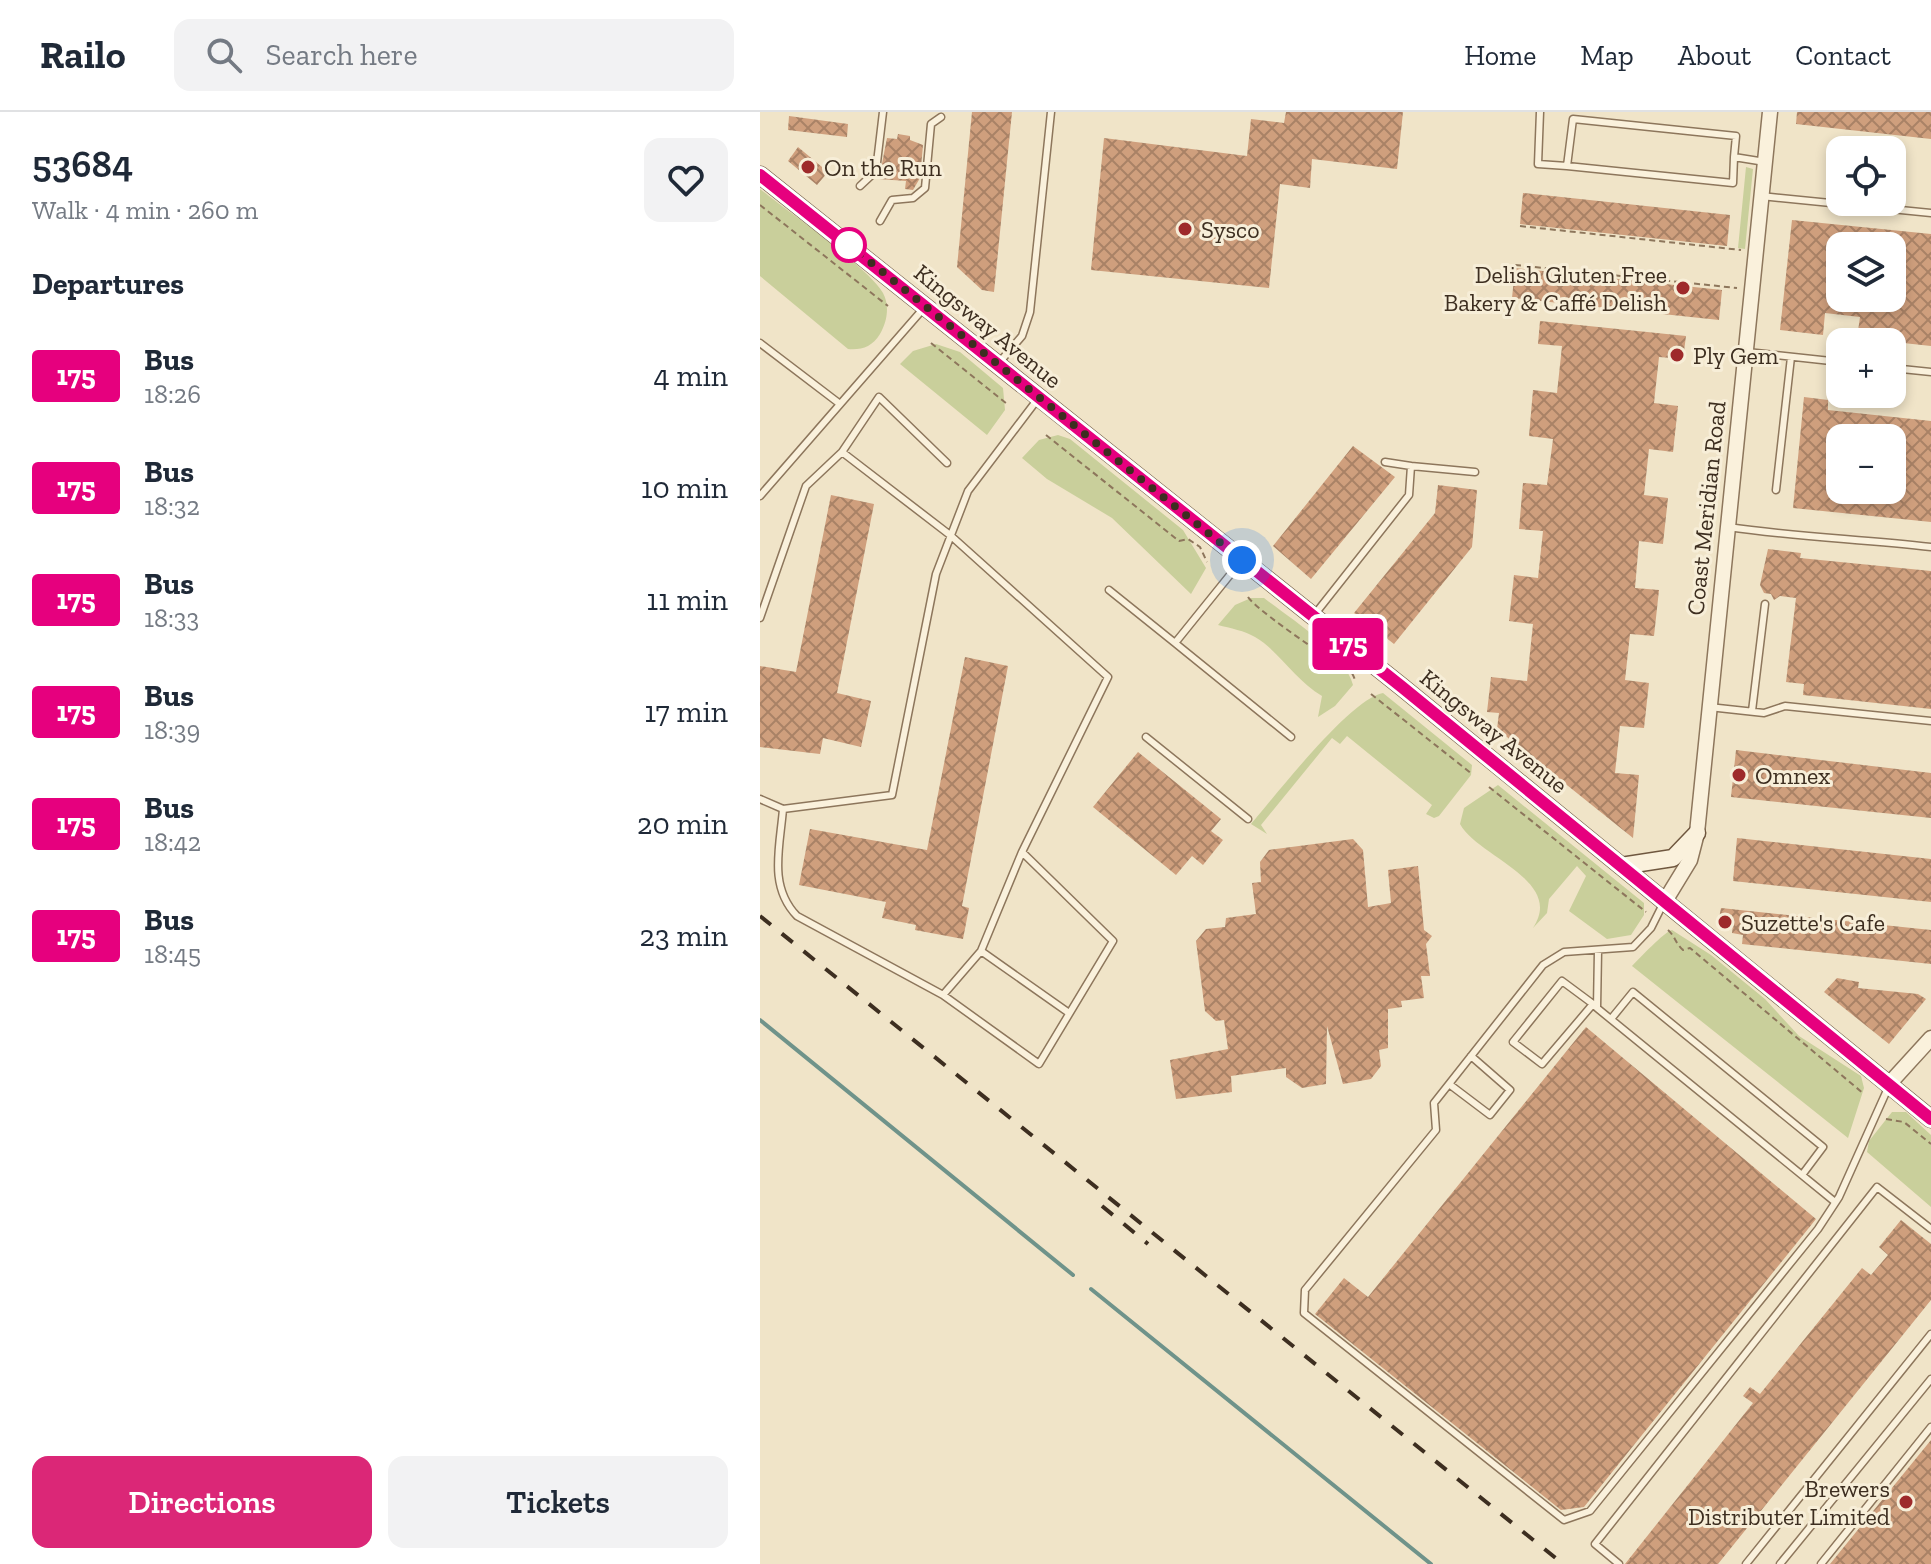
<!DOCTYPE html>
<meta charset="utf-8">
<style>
body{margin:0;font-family:"Zilla Slab",serif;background:#f2f2f3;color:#1f2937;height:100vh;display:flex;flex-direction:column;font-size:30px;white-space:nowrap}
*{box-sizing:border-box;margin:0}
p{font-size:26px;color:#747a83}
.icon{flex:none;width:44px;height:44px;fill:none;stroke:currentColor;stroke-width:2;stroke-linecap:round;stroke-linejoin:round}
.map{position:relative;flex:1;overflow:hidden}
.drawer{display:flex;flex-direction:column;background:#fff;width:760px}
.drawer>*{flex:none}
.badge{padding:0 16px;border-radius:6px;font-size:28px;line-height:52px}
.fabs{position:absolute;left:1066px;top:24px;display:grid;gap:16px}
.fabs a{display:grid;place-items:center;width:80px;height:80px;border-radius:16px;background:#fff;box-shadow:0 4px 12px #0003;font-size:40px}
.you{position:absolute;width:40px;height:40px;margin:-20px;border:6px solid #fff;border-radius:50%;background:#1a73e8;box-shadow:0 0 0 12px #1a73e833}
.map>.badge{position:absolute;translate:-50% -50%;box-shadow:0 0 0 4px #fff}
h2{padding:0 32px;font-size:30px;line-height:72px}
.round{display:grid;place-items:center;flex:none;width:84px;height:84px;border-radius:16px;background:#f2f2f3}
.overview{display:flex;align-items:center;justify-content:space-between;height:136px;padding:0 32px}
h1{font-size:38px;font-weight:600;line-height:60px}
.button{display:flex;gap:16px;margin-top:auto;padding:16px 32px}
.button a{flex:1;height:92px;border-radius:16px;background:#db2777;color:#fff;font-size:32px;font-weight:600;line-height:92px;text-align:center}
.button a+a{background:#f2f2f3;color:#1f2937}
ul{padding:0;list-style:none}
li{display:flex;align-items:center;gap:24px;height:112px;padding:0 32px}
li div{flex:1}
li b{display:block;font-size:30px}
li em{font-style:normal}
li .badge{min-width:88px;font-weight:700;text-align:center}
header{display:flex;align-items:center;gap:48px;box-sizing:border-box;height:112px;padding:0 40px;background:#fff;border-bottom:2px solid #e0e1e3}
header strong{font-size:38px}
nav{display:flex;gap:44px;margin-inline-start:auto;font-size:28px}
.search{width:560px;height:72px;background:#f2f2f3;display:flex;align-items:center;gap:20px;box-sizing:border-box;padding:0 28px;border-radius:16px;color:#747a83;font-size:30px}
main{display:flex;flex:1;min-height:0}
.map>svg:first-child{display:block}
</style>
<header>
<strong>Railo</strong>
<div class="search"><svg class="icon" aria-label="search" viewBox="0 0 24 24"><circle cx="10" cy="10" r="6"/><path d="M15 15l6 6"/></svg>Search here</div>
<nav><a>Home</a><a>Map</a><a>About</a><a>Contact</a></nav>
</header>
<main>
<section class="drawer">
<div class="overview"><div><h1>53684</h1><p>Walk · 4 min · 260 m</p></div><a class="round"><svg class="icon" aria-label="heart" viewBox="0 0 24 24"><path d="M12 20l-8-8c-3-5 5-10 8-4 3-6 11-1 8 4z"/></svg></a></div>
<h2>Departures</h2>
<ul>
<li><span class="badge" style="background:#e6007e;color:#fff">175</span><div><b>Bus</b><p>18:26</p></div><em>4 min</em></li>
<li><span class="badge" style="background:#e6007e;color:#fff">175</span><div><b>Bus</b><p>18:32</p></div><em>10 min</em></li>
<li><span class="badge" style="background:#e6007e;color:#fff">175</span><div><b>Bus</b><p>18:33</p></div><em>11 min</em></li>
<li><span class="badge" style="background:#e6007e;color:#fff">175</span><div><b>Bus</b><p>18:39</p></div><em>17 min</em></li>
<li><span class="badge" style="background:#e6007e;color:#fff">175</span><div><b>Bus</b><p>18:42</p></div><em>20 min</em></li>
<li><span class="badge" style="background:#e6007e;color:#fff">175</span><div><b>Bus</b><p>18:45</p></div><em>23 min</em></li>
</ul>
<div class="button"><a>Directions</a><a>Tickets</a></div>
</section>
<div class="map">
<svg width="1171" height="1452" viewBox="0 0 1171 1452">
<defs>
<pattern id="building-cross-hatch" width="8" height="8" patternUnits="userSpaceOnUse" patternTransform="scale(2)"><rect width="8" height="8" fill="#cf9f7d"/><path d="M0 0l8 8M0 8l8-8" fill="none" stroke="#a98266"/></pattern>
</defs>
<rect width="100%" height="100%" fill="#f0e4c8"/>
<path fill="#c9cf9b" d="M986,55L993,57L985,137L978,136Z
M0,77C27,99 109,156 123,181C130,194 127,210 120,222C112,235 102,238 88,237L0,164Z
M176,232L200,240L243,276L245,298L227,323L140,252L153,239Z
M298,323L310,327L423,418L446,456L431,482L352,406L287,367L262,346L279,328Z
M491,486H504C531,507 585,541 593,573L575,594L558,605L562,584C536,569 518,538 495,525C485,519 470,516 458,513L475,493Z
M623,581L712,653L711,663L679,704L674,706L666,702L672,693L587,624L580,632L572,626L501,713L507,722L491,712C516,683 590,587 623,581Z
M738,673L884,791V803L871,823L847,827L809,799L826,764L817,754L789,787L787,801L773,816C805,768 718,745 700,712L704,696Z
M912,818L951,843L1005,887L1039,924L1101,964L1104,976L1088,1026L872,854C879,847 904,820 912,818Z
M1132,1000H1146L1171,1023V1095L1107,1040L1109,1029Z"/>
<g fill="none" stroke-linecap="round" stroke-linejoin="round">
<path stroke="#6f938a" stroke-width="4" d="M0,908L313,1163
M331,1177L671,1452"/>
</g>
<path fill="url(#building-cross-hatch)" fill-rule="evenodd" d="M212,0H252L234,180L222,178L197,155Z
M526,0H643L637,57L552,47L550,76L520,72L509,176L331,158L344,26L487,44L491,7L524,11Z
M1037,0H1171V27L1036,12Z
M29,4L88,12L87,25L28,18Z
M138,22L150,24V28L163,33L160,66L153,78L145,77L146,69L119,67L127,26L137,27Z
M38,35L68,60L57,73L28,49Z
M763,81L970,103L967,134L760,112Z
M1032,108L1171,122V234L1097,226L1100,205L1065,201L1063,223L1020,218ZM1080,134H1132V186H1080Z
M755,156L962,178L959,208L752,186Z
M780,209L926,224L923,247L899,245L894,291L918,294L913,340L889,337L884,383L908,386L903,432L879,429L875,476L899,478L894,524L870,522L865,568L889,571L884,616L860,614L855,661L879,663L873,726L737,617L739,601L727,600L731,565L767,569L773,512L749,509L754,463L778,466L783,419L759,417L763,371L787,373L793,327L769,324L773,278L797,281L802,234L778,232Z
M1044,285L1068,288V298L1171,309V410L1033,396ZM1080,326H1132V378H1080Z
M593,334L635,365L551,467L513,434Z
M678,373L717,378L712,435L634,532L594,501L675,401Z
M71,383L114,392L77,581L111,589L101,635L63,626L60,642L0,635V554L36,560Z
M1008,437L1041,441L1040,446L1171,459V597L1043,583L1044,572L1026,570L1036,486L1020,484L1014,488L1011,482L1004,481L1000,473Z
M205,545L248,554L202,794L209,796L203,827L155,818L156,813L122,806L126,790L39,773L50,717L167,738Z
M976,638L1171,661V706L971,685Z
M378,640L461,707L451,719L463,728L443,753L432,744L416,763L333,695Z
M977,726L1171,747V790L973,769Z
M593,727L603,738L608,795L631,791L628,758L658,754L664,818L672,824L666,832L670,864H661L664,886L641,889L642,895L628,897V936L619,938L621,954L611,967L583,972L567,914L566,972L542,976L526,965V956L471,964L472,980L416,987L410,948L468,937L464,908L456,909L445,899L436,829L446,817L465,815L466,806L496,802L492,771L501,770L500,750L509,738Z
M961,796L1171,818V852L982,832L983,823L972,821L973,812L958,811Z
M1077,866L1099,870L1098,876L1158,882L1166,887L1129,932L1064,880Z
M826,915L1056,1107L824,1395L801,1398L555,1202L584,1166L608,1185Z
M1141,1108L1171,1132V1188L958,1452H865L993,1291L983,1284L990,1275L1000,1282L1102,1156L1111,1163L1128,1143L1119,1135Z
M1171,1328V1452H1070Z"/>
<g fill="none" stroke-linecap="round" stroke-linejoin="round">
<defs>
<path id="service" d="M780,0L778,52L807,54
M974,45L976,24L813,7L807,54L973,71L974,45L1005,50
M100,74L116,59L123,0
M1001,84L1171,101
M120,109L132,88L153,86L165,76L171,12L181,5
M0,231L80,292
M987,240L1080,250
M238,252L262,224L270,200L291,0
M1132,256L1171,260
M82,340L119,285L187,351
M625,350L651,354
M1016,378L1031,245
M0,384L163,197
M968,415C1036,425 1103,427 1171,435
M482,448L415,531L531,625
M349,478L415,531
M555,502L649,383L651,354L715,360
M0,506L46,374L82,340L190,423L348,565L262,740L353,829L279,952L183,883L37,804C8,774 20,735 23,697
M949,595L1004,601L1025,594L1171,609
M992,599L1005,492
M386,625L488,707
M0,687L23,697L132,683L176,462L208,379L277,288
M903,792L891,816L873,835L804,840L783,853L674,991L676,1018L545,1178L544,1201L804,1408L830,1399L1058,1117L1079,1085L1128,976
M221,839L309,901
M838,839L837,896L1075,1090
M183,883L221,839L262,740
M833,892L782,952L753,930L802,869L833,892L837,896
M851,907L873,880L1063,1035L1042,1063
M689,972L730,1003L750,978L711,944
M859,1452L835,1432L1117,1075L1171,1117
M986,1452L1171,1222
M1020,1452L1171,1267
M1061,1452L1171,1315"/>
<path id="tertiary" d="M905,789L930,748L937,721L1010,0
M1129,972L1171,926"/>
<path id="secondary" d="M0,63L642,575L1171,1007
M861,754L913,746L937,721"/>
</defs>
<use href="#service" stroke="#8d765c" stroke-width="9"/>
<use href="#tertiary" stroke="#8d765c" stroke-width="17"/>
<use href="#secondary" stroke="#6f573f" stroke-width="19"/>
<path stroke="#8d765c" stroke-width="2" stroke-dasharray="6 4" stroke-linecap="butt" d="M0,93L128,194
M760,114L981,138
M755,153L977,176
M171,231L247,292
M286,323L419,429L428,427L440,435L447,450
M488,485C494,495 549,534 563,542C577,550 589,550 595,568
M611,582L712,662
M729,675L886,800
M908,818C915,824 915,831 923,838L930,836L1104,982
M1126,1007L1144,1010L1171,1032"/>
<use href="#service" stroke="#faf1dc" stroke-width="6"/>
<use href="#tertiary" stroke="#faf1dc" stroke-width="14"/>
<use href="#secondary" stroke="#faf1dc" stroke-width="16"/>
<path stroke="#3d2e20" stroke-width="4" stroke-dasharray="14 14" stroke-linecap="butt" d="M0,804L803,1452
M342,1094L388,1132"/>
</g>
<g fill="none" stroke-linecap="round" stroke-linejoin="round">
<defs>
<path id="line" d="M0,63L642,575L1171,1007"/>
</defs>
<use href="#line" stroke="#fff" stroke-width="18"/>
<use href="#line" stroke="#e6007e" stroke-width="12"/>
<path stroke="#3d2e20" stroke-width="8" stroke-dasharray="0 14.4" d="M89,133L482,448"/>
</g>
<g fill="#9e2a2b" stroke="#f7eed8" stroke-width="3">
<circle cx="48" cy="55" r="8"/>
<circle cx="425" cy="117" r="8"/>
<circle cx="923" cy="176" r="8"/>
<circle cx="917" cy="243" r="8"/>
<circle cx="979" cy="663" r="8"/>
<circle cx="965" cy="810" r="8"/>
<circle cx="1146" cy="1390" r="8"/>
</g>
<circle fill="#fff" stroke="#e6007e" stroke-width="4" cx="89" cy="133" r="16"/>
<g text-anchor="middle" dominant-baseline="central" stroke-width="6" stroke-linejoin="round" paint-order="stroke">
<g font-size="24" fill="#3d2e20" stroke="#f7eed8" text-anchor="start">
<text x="64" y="55">On the Run</text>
<text x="441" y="117">Sysco</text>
<text x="907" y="162" text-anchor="end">Delish Gluten Free<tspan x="907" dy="28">Bakery &amp; Caffé Delish</tspan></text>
<text x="933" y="243">Ply Gem</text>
<text x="995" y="663">Omnex</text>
<text x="981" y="810">Suzette's Cafe</text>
<text x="1130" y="1376" text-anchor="end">Brewers<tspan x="1130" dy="28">Distributer Limited</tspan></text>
</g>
<g font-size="24" fill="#3d2e20" stroke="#f7eed8">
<text transform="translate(228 214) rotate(39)">Kingsway Avenue</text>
<text transform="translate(946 396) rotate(-84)">Coast Meridian Road</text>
<text transform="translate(734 619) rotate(39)">Kingsway Avenue</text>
</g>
</g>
</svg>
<div class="fabs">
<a><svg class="icon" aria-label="locate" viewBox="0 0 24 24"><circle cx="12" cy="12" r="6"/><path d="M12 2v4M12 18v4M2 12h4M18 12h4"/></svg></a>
<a><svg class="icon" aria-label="layers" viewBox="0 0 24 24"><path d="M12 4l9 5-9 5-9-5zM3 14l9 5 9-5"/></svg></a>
<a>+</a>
<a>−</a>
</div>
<div class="you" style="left:482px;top:448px"></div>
<b class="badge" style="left:588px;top:532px;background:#e6007e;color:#fff">175</b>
</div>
</main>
